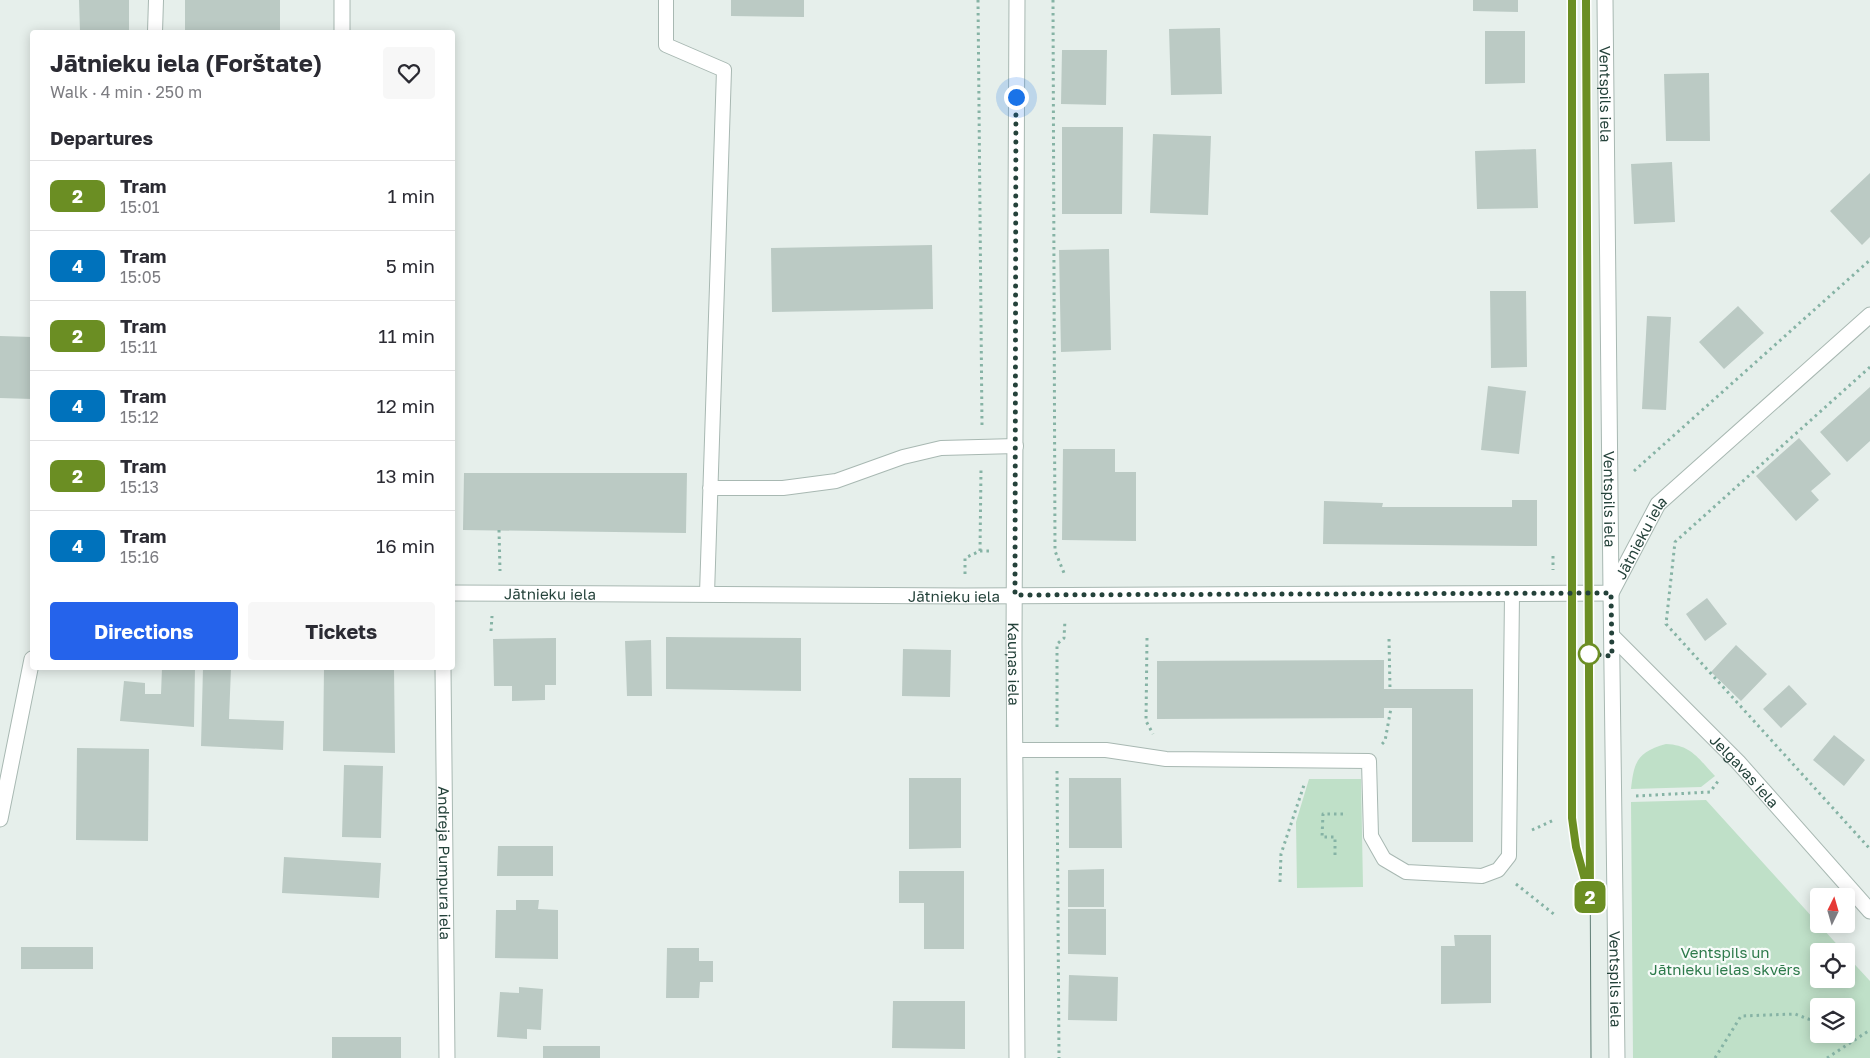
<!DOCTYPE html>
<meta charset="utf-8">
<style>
body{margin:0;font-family:"Golos Text",sans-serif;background:#f7f7f7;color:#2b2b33;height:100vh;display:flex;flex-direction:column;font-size:19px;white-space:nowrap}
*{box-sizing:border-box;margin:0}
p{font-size:16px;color:#7c7c81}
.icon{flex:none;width:28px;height:28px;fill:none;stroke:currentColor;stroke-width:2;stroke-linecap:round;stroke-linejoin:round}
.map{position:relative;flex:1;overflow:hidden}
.details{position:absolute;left:30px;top:30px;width:425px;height:640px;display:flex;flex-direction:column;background:#fff;border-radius:5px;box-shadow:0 2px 12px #0003}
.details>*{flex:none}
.badge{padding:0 10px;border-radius:8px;font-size:18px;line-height:32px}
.needle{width:32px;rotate:5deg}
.fabs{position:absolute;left:1810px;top:888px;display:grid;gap:10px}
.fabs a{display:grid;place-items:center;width:45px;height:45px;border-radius:5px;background:#fff;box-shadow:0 2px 12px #0003;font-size:25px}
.you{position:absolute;width:25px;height:25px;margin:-12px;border:4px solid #fff;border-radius:50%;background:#1a73e8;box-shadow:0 0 0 8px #1a73e833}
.map>.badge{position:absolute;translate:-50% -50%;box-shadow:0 0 0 2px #fff}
h2{padding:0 20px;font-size:19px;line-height:45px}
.round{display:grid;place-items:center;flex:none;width:52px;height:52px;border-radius:5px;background:#f7f7f7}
.head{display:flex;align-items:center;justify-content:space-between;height:85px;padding:0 20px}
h1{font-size:24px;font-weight:700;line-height:38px}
.button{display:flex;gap:10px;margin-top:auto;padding:10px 20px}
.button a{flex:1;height:58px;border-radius:5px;background:#2563eb;color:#fff;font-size:20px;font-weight:700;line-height:58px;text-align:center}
.button a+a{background:#f7f7f7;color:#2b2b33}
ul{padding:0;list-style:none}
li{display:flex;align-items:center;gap:15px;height:70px;padding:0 20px;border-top:1px solid #e1e1e2}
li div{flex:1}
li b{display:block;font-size:19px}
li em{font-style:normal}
li .badge{min-width:55px;font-weight:700;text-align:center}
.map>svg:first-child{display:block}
</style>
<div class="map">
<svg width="1870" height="1058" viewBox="0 0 1870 1058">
<rect width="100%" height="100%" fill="#e6efeb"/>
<path fill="#bfe0c8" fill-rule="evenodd" d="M1666,744C1691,745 1698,758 1715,776L1701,787L1631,789C1634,762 1637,752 1666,744Z
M1309,779H1361L1363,887L1297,888L1296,822Z
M1706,800L1843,951H1819V979H1846V955L1870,981V1058H1633L1631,802ZM1846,1006V1034H1819V1006Z"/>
<path fill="#bbcac4" d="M79,0H129V32H80Z
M185,0H280V32H185Z
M731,0H804V17L731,16Z
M1473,0H1518V12L1473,11Z
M1220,28L1222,94L1171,95L1169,29Z
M1485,31H1525V83L1485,84Z
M1062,50H1107L1106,105L1061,104Z
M1709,73L1710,141H1666L1664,74Z
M1062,127H1123L1122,214H1062Z
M1153,134L1211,136L1208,215L1150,213Z
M1536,149L1538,208L1477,209L1475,151Z
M1672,162L1675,222L1634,224L1631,164Z
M1870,173V237L1862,245L1830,211Z
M932,245L933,309L772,312L771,248Z
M1109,249L1111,350L1061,352L1059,250Z
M1490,291H1526L1527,367L1491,368Z
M1738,306L1764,333L1724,369L1699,342Z
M1647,316L1671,317L1666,410L1642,409Z
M0,336L32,337V399L0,398Z
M1488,386L1526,391L1519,454L1481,450Z
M1870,387V441L1847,462L1820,432Z
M1799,438L1831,474L1811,491L1819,500L1796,521L1756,476Z
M1063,449H1115V472H1136V541L1062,540Z
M464,473H687L686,533L463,530Z
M1512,500H1537V546L1323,544L1324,501L1383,503L1382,507H1512Z
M1707,598L1727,624L1705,641L1686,614Z
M666,637L801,638V691L666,689Z
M556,638V685H545V700L512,701V686H494L493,639Z
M651,640L652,696H627L625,641Z
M1736,645L1767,674L1741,701L1711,672Z
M903,649L951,650L950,697L902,696Z
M1384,660V689H1473V842H1412V708H1384V718L1157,719V661Z
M162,668H195L194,727L120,721L124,681L145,683V694H161Z
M203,668H231L229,719L284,721L283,750L201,746Z
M324,668H394L395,753L323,751Z
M1789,685L1807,704L1781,728L1763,709Z
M1834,735L1865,760L1844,786L1813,760Z
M77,748L149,749L148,841L76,840Z
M344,765L383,766L381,838L342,837Z
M909,778H961V848L909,849Z
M1069,778H1121L1122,848H1069Z
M498,846H553V876H497Z
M284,857L381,863L379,898L282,893Z
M1104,869V907H1068V870Z
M899,871H964V949H924V903H899Z
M516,900H539L538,909L558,910V959L495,958L496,910H516Z
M1068,909H1106V955L1068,954Z
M1454,935H1491V1003L1441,1004V946H1455Z
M21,947H93V969H21Z
M667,948H699V961H713V982H700L699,998H666Z
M1069,975L1118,977L1117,1021L1068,1020Z
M519,987L543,989L541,1030L527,1029V1039L497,1037L500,992L519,993Z
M893,1001H965V1049L892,1048Z
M332,1037H401V1058H332Z
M543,1046H600V1058H543Z"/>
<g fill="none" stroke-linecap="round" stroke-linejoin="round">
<defs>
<path id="service" d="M666,0V45L724,70L707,594
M155,32L156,0
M710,488H783L836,481L903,457L941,448L1016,446
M1016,750H1106L1166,759L1369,761L1371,836L1384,859L1406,872L1482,876L1498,870L1509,856L1512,595"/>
<g id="minor">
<path d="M342,0V32"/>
<path id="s1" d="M1605,0L1611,593"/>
<path id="s2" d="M443,668L447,1058"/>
</g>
<g id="tertiary">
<path id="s3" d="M1017,0L1014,644L1017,1058"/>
<path id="s4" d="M452,593L964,596L1611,593L1658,504L1870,315"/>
<path id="s5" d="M1611,593L1617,1058"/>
<path id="s6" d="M1612,636L1738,762L1870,911"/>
<path d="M0,819L32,659"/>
</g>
</defs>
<use href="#service" stroke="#a8b8b2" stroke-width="16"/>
<use href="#minor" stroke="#a8b8b2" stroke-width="17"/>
<use href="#tertiary" stroke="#a8b8b2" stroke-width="17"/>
<path stroke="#86b3a5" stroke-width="3" stroke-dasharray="2.5 4" stroke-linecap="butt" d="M978,0L982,426
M1053,0L1055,551L1064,573
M1870,367L1675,542L1666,624L1870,849
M1634,471L1870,260
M499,530L500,571
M980,551L981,469
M1553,556V570
M965,574V558L980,551H991
M491,631L492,616
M1147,638L1146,721L1153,734
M1389,639L1390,689
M1057,727V644L1064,638L1065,620
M1382,744L1385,741L1391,708
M1057,771L1059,1058
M1636,796L1710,792L1719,780
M1532,830L1554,820
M1335,855V837H1322L1323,814H1347
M1280,882L1281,854L1305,782
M1516,884L1555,915
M1846,1034L1857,1038
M1715,1058L1741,1016L1795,1014L1819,1023
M1827,1058L1870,1030"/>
<use href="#service" stroke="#fff" stroke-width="14"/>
<use href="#minor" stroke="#fff" stroke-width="15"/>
<use href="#tertiary" stroke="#fff" stroke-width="15"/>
<path stroke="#5f7d75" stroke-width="1" d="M1573,0L1572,818L1576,847L1586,881
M1586,0L1591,1058"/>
</g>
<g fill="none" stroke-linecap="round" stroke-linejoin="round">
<defs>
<path id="line" d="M1572,0V818L1576,847L1590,898L1586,0"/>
</defs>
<use href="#line" stroke="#fff" stroke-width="11"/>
<use href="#line" stroke="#6b8e23" stroke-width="8"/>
<path stroke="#24423a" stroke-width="5" stroke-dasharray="0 9" d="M1016,97L1015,595L1611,593L1612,656L1589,654"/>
</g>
<circle fill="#fff" stroke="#6b8e23" stroke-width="2.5" cx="1589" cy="654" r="10"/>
<g text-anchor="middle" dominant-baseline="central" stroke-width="4.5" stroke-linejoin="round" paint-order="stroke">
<g font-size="15" fill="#24423a" stroke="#f7fbf9">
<text stroke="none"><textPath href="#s1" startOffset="94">Ventspils iela</textPath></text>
<text stroke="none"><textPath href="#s1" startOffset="499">Ventspils iela</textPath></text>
<text stroke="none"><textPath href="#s4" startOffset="1222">Jātnieku iela</textPath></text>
<text stroke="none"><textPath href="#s4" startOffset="98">Jātnieku iela</textPath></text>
<text stroke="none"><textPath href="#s4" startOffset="502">Jātnieku iela</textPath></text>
<text stroke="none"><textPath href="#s3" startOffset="664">Kauņas iela</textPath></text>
<text stroke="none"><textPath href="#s6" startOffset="189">Jelgavas iela</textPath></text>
<text stroke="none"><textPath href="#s2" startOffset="195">Andreja Pumpura iela</textPath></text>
<text stroke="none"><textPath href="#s5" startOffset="386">Ventspils iela</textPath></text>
</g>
<g font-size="15" fill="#2d7a4b" stroke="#f7fbf9">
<text x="1725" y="952">Ventspils un<tspan x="1725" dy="17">Jātnieku ielas skvērs</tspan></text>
</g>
</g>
</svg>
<div class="fabs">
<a><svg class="needle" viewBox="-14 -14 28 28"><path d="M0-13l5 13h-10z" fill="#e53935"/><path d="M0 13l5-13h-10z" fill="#7c7c81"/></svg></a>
<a><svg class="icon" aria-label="locate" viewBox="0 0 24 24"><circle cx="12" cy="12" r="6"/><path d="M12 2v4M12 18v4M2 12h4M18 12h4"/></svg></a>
<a><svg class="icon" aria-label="layers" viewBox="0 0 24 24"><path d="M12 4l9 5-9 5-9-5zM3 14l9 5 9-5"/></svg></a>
</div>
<div class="you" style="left:1016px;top:97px"></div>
<b class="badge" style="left:1590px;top:897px;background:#6b8e23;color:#fff">2</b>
<section class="details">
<div class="head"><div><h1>Jātnieku iela (Forštate)</h1><p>Walk · 4 min · 250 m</p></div><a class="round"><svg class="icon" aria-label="heart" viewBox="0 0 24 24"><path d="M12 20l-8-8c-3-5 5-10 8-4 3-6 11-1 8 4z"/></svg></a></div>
<h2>Departures</h2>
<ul>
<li><span class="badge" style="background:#6b8e23;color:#fff">2</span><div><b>Tram</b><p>15:01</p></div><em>1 min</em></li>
<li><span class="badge" style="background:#0072bc;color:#fff">4</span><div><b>Tram</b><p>15:05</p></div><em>5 min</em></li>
<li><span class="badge" style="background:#6b8e23;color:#fff">2</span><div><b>Tram</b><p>15:11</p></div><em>11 min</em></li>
<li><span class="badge" style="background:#0072bc;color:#fff">4</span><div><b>Tram</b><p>15:12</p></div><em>12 min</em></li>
<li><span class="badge" style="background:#6b8e23;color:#fff">2</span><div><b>Tram</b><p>15:13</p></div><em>13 min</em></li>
<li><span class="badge" style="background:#0072bc;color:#fff">4</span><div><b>Tram</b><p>15:16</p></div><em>16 min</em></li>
</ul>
<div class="button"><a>Directions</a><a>Tickets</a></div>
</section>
</div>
